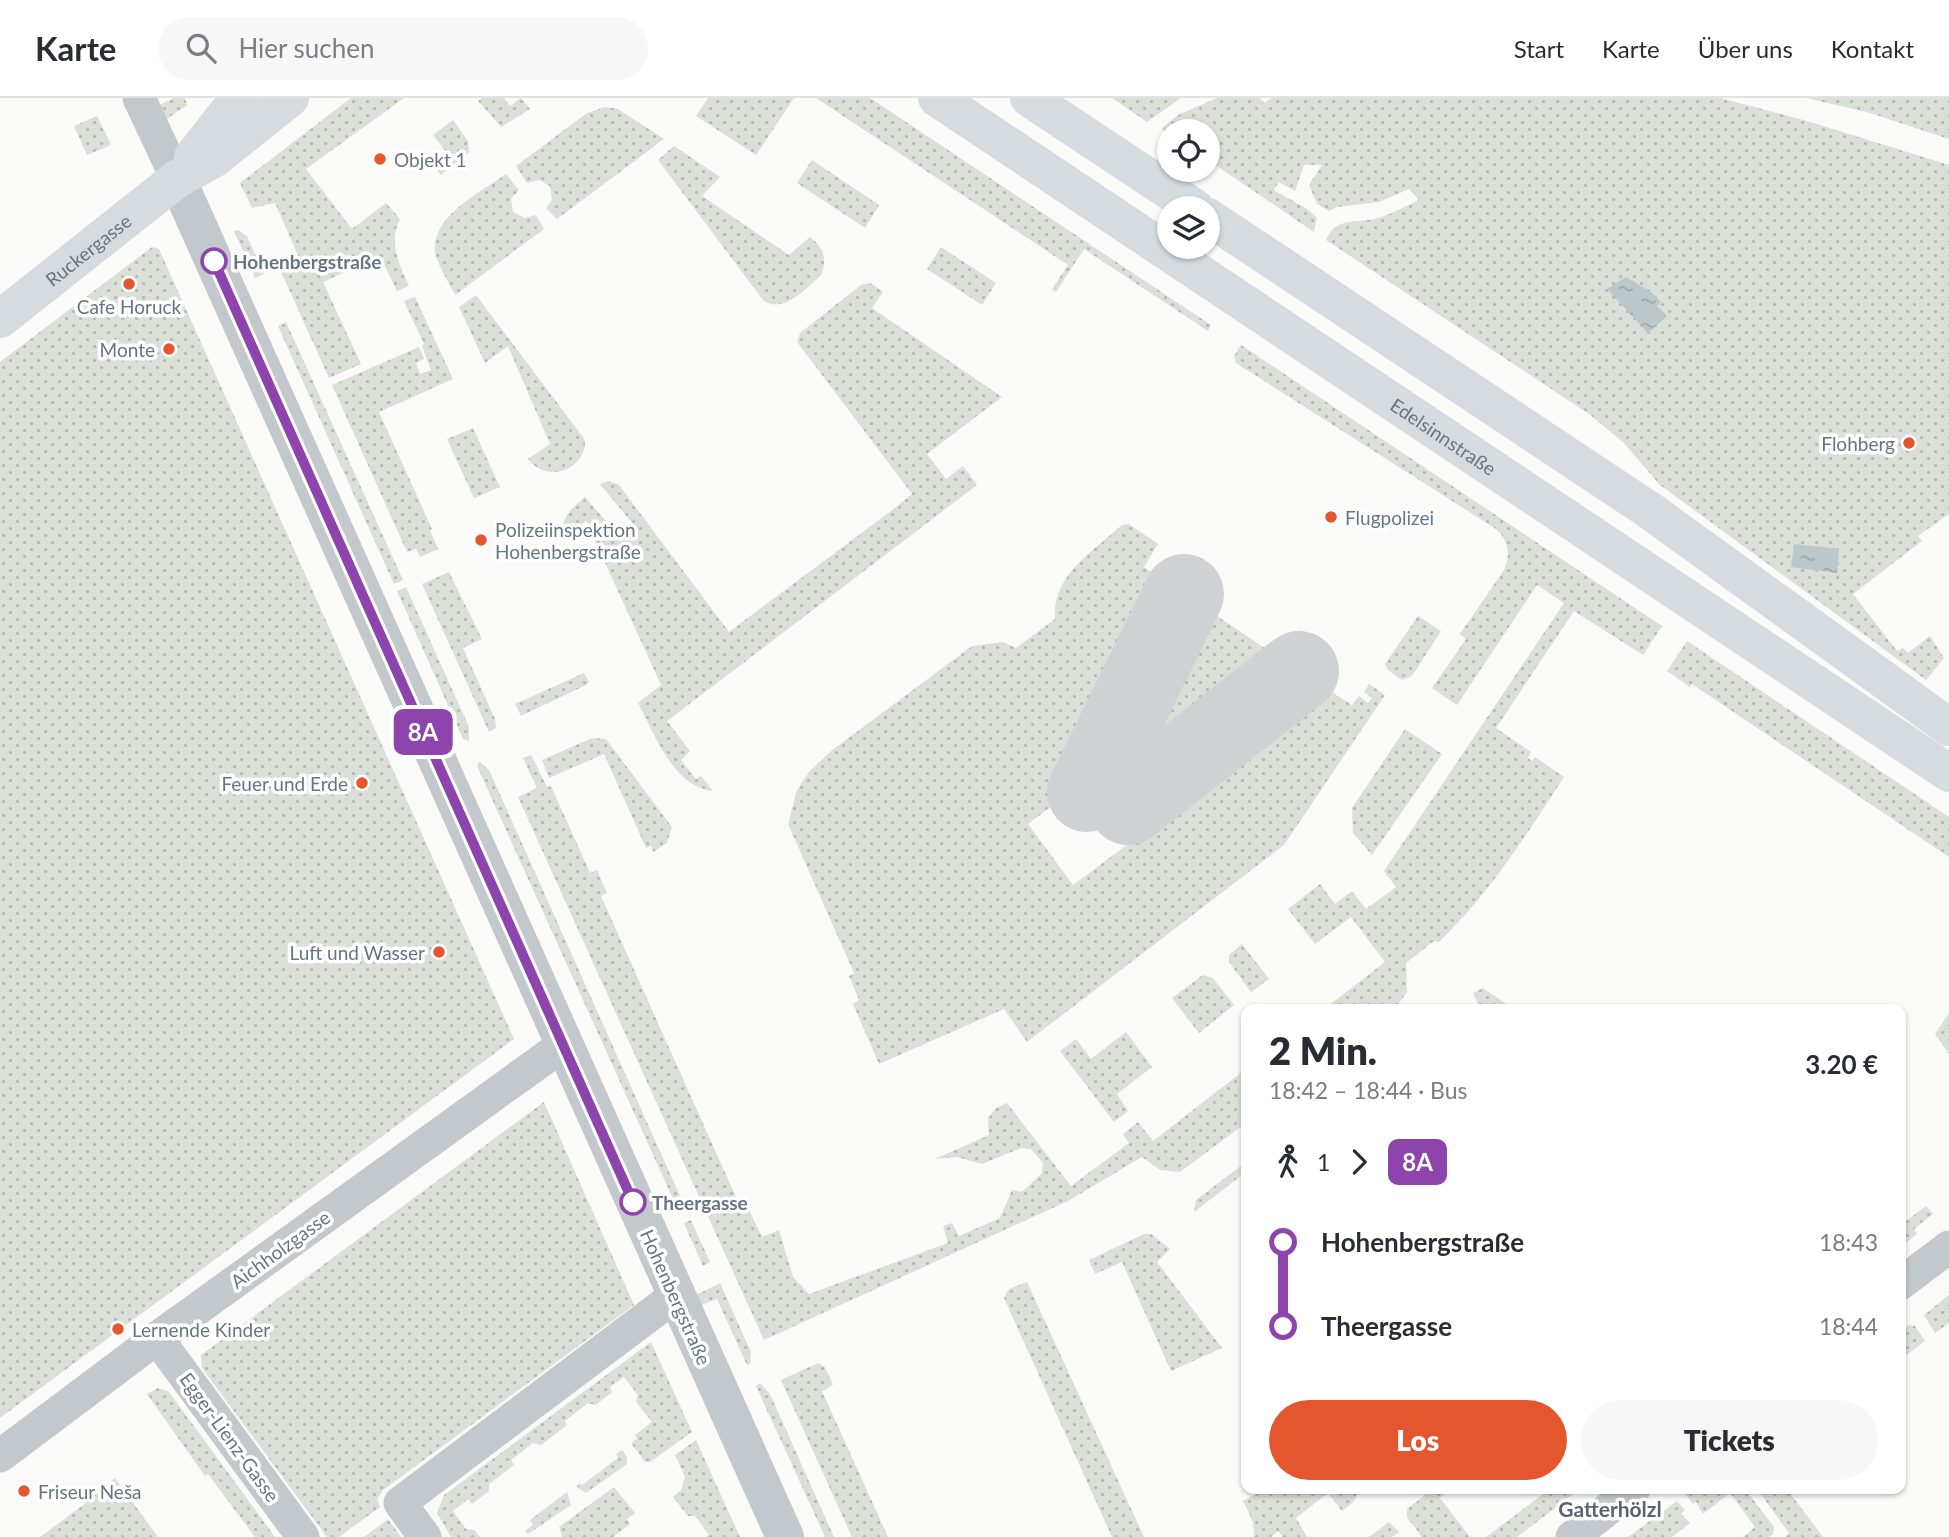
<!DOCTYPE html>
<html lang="de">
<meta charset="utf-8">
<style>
body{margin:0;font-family:Lato,sans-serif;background:#f7f7f7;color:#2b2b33;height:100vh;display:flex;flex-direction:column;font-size:26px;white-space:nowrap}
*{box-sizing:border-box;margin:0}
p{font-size:23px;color:#7c7c81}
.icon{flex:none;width:38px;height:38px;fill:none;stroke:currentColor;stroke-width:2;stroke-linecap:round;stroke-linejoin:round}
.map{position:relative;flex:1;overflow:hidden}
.side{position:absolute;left:1241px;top:906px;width:665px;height:490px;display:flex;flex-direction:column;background:#fff;border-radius:14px;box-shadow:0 2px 5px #0004}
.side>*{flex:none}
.badge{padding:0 14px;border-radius:10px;font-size:24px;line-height:46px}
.controls{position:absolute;left:1157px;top:21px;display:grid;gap:14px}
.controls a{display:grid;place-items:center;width:63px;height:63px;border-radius:50%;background:#fff;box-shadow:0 2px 5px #0004;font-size:35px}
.map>.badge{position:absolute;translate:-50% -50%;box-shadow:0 0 0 4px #fff}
.legs{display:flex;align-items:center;gap:10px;height:77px;padding:0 28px;font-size:23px}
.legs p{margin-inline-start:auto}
.headline{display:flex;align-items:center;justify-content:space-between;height:119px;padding:0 28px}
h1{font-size:38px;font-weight:800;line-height:52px}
.primary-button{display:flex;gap:14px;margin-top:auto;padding:14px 28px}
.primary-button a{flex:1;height:80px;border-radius:42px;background:#e4572e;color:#fff;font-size:28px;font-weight:800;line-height:80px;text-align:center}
.primary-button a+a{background:#f7f7f7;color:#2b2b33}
ul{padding:0 28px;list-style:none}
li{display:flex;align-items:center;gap:24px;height:84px;font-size:26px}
li i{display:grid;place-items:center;width:10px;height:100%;margin:0 9px;background:currentColor}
li i::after{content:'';width:18px;height:18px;margin:-9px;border:5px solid;border-radius:50%;background:#fff}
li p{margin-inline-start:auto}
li:first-child i{background:linear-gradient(#0000 50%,currentColor 0)}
li:last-child i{background:linear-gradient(currentColor 50%,#0000 0)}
header{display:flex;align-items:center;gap:42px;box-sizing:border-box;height:98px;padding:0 35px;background:#fff;border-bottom:2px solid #e1e1e2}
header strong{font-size:33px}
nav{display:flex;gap:38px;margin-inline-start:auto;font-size:24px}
.search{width:490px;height:63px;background:#f7f7f7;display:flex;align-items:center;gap:18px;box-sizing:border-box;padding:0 24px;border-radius:38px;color:#7c7c81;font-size:26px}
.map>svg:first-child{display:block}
</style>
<header>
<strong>Karte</strong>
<div class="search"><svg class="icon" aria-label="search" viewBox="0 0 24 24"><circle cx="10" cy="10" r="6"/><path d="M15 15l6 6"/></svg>Hier suchen</div>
<nav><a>Start</a><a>Karte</a><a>Über uns</a><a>Kontakt</a></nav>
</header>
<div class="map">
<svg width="1949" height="1439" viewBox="0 0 1949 1439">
<defs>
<pattern id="grass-dots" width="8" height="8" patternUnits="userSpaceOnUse" patternTransform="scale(1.75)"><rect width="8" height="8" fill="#dadfd7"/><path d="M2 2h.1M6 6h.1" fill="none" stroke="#b4b9b4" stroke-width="1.8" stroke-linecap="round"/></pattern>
<pattern id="water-ripples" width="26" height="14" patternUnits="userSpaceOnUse" patternTransform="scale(1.75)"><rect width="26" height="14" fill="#bbc7cb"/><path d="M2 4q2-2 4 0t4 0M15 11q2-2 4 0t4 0" fill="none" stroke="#9ca6aa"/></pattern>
</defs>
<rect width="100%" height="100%" fill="#fafaf8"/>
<path fill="url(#grass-dots)" d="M174,0H185L187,7L164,23L159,7Z
M351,0H404L306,71L352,131L386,105L400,121C388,145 399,166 409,188L397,193L382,162L378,163L376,160L323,184L361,266L329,280L279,169L299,160L275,105L252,110L240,85Z
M482,0H504L510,8L521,0L530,11L501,29L478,3Z
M708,0H794L756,57L696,18Z
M816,0H870L1211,227L1208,233L1084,151L1056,194L1052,191L1068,167Z
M1112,0H1181L1147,24Z
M1217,0H1260L1264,5L1272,0H1720L1807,23L1949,67V416L1918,438L1922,443L1853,496L1897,553L1903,550L1908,555L1930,538L1944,560L1926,582L1660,387L1623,344L1589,316L1326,142C1336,118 1357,126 1378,120C1392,116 1406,108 1419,102L1409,91L1379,104L1337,109L1329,113L1317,106L1309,87L1322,67H1304L1295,93L1279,84L1274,92C1289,102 1305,107 1317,120L1314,134L1208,62V33H1169V37L1161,31L1178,17Z
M1806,0H1949V41L1867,14Z
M605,9L618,11L664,41L557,121L546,110L552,102L550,88L539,82L527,85L516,68L587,15Z
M97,18L111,47L87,57L74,28Z
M453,22L468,43L469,54L441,77L433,66L447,55L433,37Z
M674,48L720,79L702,98L789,157L810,139C823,149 828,161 821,177C806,191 782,217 763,202L658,62Z
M812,62L879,107L865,130L797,85Z
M506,76L519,92L511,101L513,114L525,120L536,117L544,131L455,197C449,185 440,171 436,158C427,120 480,95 506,76Z
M238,132L247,138L264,176L255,180L234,133Z
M152,149L159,151L514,941L0,1320V264Z
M941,149L996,185L982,207L927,171Z
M870,185L883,194L872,210L1002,299L927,356L946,381L963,368L977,387L667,623L690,653L681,662L696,681L701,678L713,693C674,690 654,635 638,605L661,587L586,423L564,439C561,418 570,412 585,399L619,438L633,426L600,386L609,383L619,387L729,534L891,413L912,396L797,244L800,235L861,187Z
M476,197L585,342C586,372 547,386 528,361L550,346L508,248L485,265L459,209Z
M415,199L453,281L379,314L432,431L430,432L438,451L420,459L416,451L407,454L332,287L419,249L424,261L416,265L420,276L431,272L422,248L424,246L404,203Z
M286,224L403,482L394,486L278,228Z
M1241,247L1662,528L1643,557L1574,513L1496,630L1531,654L1528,660L1532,663L1535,659L1564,679C1526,737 1490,795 1439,844L1434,843L1406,865L1407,894L1394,912H1323L1385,864L1351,819L1315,846L1288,811L1320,786L1335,806L1352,793L1366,811L1396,789L1384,773L1564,505L1537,487L1457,607L1432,590L1466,541L1460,536L1504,472C1511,456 1509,443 1496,431L1236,265L1234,258Z
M473,330L500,389L474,400L447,341Z
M1129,426L1158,446L1144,469L1179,492L1089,680L1028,726L1073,787L1147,732L1133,713L1305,577L1352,607L1359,598L1368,605L1372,600L1364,594L1369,586L1385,597L1284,747L1027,944L1004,911L879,966L853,906L859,902L849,878L854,875L788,726L797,692L809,674L831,653L972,548L1003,544L1016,550L1055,521C1052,477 1092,454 1122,427Z
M449,474L482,541L463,550L495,621L496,630L489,634L422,486Z
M406,489L469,629V643L463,641L397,493Z
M1189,499L1290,567L1123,699L1104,674Z
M1418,518L1441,533L1412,578L1402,582L1388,572L1385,566Z
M1687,543L1949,719V759L1692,586L1690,589L1667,573Z
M584,575L589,584L586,587L521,618L515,606Z
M1405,631L1442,656L1372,757L1353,735L1352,710Z
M592,640L606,641L672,729L667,745L653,754L651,748L646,750L604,656L549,680L542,662Z
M531,657L547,689L551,688L590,775L597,772L607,795L601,798L740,1108L746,1106L762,1139L779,1132L793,1179L809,1196L948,1145L943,1128L952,1125L959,1138L1000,1120L1012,1092L1022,1094L1042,1075L1043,1065L1031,1051L1021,1050L982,1066L957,1059L935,1061L989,1037L988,1020L996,1010L1007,1005L1071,1088L1129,1045L1123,1036L1138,1024L1153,1043L1246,971V1025L1180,1074L1160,1072L1142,1059L1068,1103L764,1242L518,699L537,690L523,660Z
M479,663L489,672L685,1109L678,1112L664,1081L477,668Z
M1242,846L1269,881L1251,894L1229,864V857Z
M1203,877L1213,880L1234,907L1199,935L1172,900Z
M1483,890L1515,912H1481L1473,895Z
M1949,915V956L1935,936Z
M1126,934L1152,969L1117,996L1128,1013L1114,1024L1060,953L1076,941L1091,961Z
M544,1004L634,1207L383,1392L377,1401L380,1409L339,1439H327L202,1270L201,1257Z
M1246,1064V1074L1194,1114L1196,1102Z
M1926,1108L1933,1116L1914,1131L1917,1136L1901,1149V1127Z
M691,1122L710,1164L703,1168L684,1125Z
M1144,1136H1151L1170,1151L1157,1164L1222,1250L1171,1273L1122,1164L1095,1176L1089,1162Z
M1027,1184L1144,1439H1112L1004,1200L1009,1191Z
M720,1185L751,1254L750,1266L747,1267L717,1201L701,1207L696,1197Z
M1949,1197V1225L1935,1235L1924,1217Z
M1909,1227L1915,1228L1925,1243L1901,1261V1234Z
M651,1244L692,1334L650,1364H645L631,1345L637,1341L635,1337L652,1324L636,1304L638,1297L624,1279L610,1289L612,1294L596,1307L588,1305L565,1323L567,1327L541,1347L533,1345L511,1362L514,1367L489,1386V1393L472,1406L468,1401L453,1413L466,1431L474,1432L480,1439H451L437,1415L444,1397Z
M818,1265L825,1269L833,1287L822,1293L888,1439H852L781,1282Z
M760,1285L770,1296L834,1439H825L756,1288Z
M158,1290L169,1294L275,1439H255L208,1376L205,1378L147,1296Z
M696,1342L740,1439H706L709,1437L695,1418H688L673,1399L681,1392L685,1379L675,1357Z
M622,1352L627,1359V1366L586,1395L576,1388L580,1385L582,1387L618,1360L616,1356Z
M115,1380L158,1439H40L90,1402V1399Z
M614,1389L635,1415L627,1421L630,1426L613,1439H562L559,1429Z
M1266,1391H1357C1359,1402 1350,1407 1342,1413L1328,1395L1296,1420L1307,1439H1283L1278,1433L1271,1439H1254L1253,1424L1243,1403Z
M1433,1391H1450L1440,1400L1470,1439H1422L1407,1419V1411Z
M1550,1391H1580L1517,1439H1486Z
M1691,1391H1745L1774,1429L1773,1436L1769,1439H1743L1755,1429L1730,1395L1703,1416L1696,1404L1693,1406L1685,1396Z
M1757,1391H1787L1823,1439H1786L1789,1435Z
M567,1394L571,1407L528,1436L525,1433L533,1427L530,1422Z
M1677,1403L1685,1412L1681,1416L1690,1425L1672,1439H1628Z
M388,1421L401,1439H364Z
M1389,1424L1399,1434L1392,1439H1369Z"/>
<path fill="url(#water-ripples)" d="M1626,179L1651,194L1661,204L1657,208L1667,218L1648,235L1607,191Z
M1794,446L1839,451L1837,475L1791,469Z"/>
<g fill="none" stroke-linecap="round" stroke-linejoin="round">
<path stroke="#ced2d4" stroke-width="80" d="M1087,694L1184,496
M1128,707L1299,573"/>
<path stroke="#c3c8cc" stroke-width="33" d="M139,0L177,81
M1900,1186L1949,1149
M157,1240L303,1439
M0,1358L157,1240L563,947
M425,1439L400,1405L675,1198
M1572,1439L1634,1391"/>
<path stroke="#c3c8cc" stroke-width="38" d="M177,81L785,1439"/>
<g stroke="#d6dbdf" stroke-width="38">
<path id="s1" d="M937,0L1949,675"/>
<path d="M1029,0L1195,110"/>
<path d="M193,59L239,0"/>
<path d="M1208,119L1649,412L1949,629"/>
<path id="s2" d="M0,221L177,81L215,60L290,0"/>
</g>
</g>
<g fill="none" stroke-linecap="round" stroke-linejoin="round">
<defs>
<path id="line-1" d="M214,163L633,1104"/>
</defs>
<use href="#line-1" stroke="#fff" stroke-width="16"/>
<use href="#line-1" stroke="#8e44ad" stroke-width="10"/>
</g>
<g fill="#e4572e" stroke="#fff" stroke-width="2.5">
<circle cx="380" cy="61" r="7"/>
<circle cx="129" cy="186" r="7"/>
<circle cx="169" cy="251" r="7"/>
<circle cx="1909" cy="345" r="7"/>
<circle cx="1331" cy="419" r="7"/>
<circle cx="481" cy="442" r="7"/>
<circle cx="362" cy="685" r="7"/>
<circle cx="439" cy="854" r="7"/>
<circle cx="118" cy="1231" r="7"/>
<circle cx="24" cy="1393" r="7"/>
</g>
<g fill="#fff" stroke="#8e44ad" stroke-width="3.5">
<circle cx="214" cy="163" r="12"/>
<circle cx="633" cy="1104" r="12"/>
</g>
<g text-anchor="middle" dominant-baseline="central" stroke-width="7" stroke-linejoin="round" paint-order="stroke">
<g font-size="19" fill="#657683" stroke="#fff" text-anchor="start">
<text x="394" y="61">Objekt 1</text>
<text x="129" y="208" text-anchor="middle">Cafe Horuck</text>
<text x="155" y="251" text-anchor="end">Monte</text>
<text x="1895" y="345" text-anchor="end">Flohberg</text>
<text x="1345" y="419">Flugpolizei</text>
<text x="495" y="431">Polizeiinspektion<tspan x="495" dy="22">Hohenbergstraße</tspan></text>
<text x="348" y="685" text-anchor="end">Feuer und Erde</text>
<text x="425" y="854" text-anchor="end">Luft und Wasser</text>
<text x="132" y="1231">Lernende Kinder</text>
<text x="38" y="1393">Friseur Neša</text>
</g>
<g font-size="19" fill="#657683" stroke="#fff">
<text stroke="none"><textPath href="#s2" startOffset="112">Ruckergasse</textPath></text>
<text stroke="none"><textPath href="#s1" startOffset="609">Edelsinnstraße</textPath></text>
<text transform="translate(280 1151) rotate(-36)">Aichholzgasse</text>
<text transform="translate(676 1199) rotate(66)">Hohenbergstraße</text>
<text transform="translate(230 1339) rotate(54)">Egger-Lienz-Gasse</text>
</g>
<g font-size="19" font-weight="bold" fill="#657683" stroke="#fff" text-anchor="start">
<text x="233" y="163">Hohenbergstraße</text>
<text x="652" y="1104">Theergasse</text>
</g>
<g font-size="21" font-weight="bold" fill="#57646e" stroke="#fff">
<text x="1610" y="1410">Gatterhölzl</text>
</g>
</g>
</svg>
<div class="controls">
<a><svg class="icon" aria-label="locate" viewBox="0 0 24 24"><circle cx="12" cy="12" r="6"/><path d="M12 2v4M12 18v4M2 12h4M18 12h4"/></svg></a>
<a><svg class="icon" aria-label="layers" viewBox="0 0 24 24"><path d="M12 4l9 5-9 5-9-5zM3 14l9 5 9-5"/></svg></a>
</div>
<b class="badge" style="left:423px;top:634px;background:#8e44ad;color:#fff">8A</b>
<section class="side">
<div class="headline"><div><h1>2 Min.</h1><p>18:42 – 18:44 · Bus</p></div><b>3.20 €</b></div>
<div class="legs"><svg class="icon" aria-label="walk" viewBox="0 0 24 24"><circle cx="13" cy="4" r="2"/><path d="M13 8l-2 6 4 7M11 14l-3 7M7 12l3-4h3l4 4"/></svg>1<svg class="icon" aria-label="forward" viewBox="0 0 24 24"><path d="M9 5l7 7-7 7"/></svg><b class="badge" style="background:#8e44ad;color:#fff">8A</b></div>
<ul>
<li><i style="color:#8e44ad"></i><b>Hohenbergstraße</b><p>18:43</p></li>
<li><i style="color:#8e44ad"></i><b>Theergasse</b><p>18:44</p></li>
</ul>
<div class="primary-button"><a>Los</a><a>Tickets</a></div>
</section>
</div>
